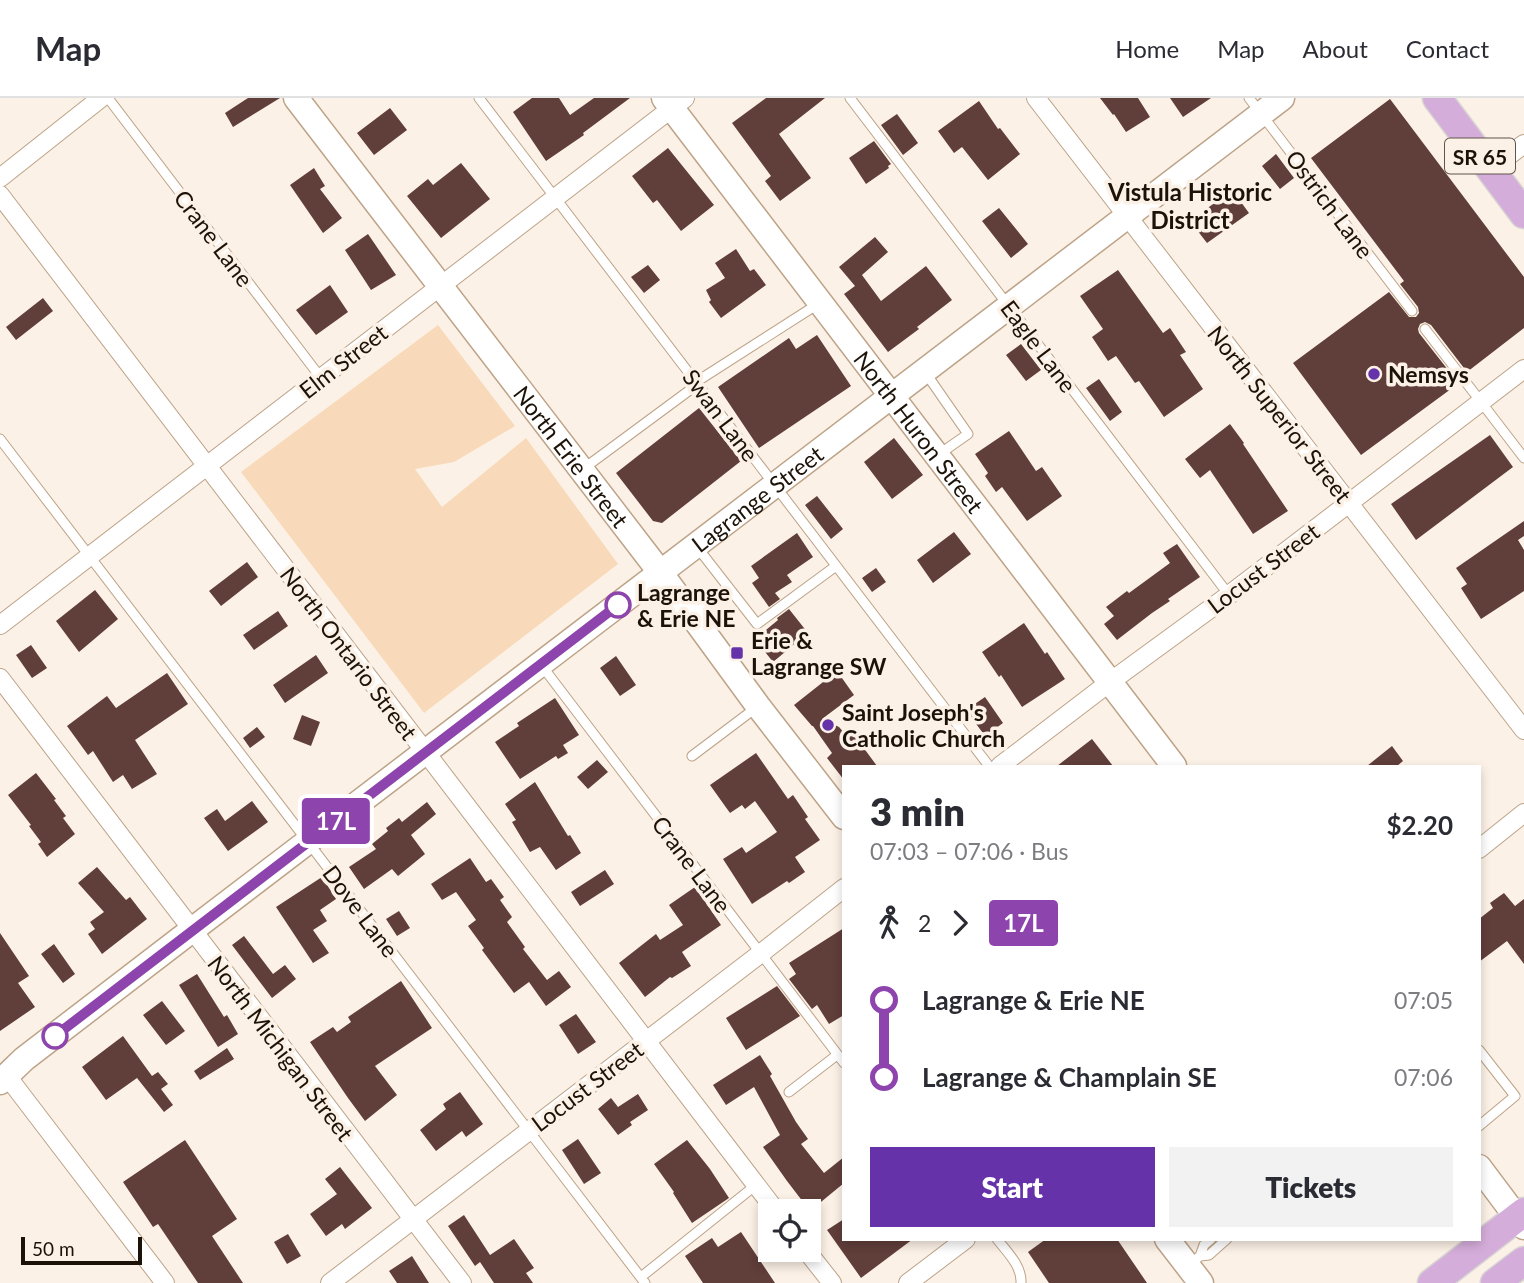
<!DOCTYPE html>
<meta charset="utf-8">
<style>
body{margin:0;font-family:Lato,sans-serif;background:#f2f2f3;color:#2b2b33;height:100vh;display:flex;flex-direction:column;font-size:26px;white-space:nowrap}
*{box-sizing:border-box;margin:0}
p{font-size:23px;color:#7c7c81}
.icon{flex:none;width:38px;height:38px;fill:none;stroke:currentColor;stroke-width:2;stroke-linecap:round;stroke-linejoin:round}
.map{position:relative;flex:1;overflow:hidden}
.drawer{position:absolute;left:842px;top:667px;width:639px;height:476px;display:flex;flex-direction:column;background:#fff;border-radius:0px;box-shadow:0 4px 10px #0003}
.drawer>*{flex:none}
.badge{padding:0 14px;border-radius:5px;font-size:24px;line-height:46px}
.tools{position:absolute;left:758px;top:1101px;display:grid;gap:14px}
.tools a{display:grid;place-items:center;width:63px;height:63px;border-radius:0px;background:#fff;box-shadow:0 4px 10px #0003;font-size:35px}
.scale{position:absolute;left:21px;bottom:18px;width:121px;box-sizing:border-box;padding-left:7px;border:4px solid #1c1208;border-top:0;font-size:19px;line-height:24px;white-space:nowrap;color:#1c1208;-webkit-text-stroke:5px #fcf1e6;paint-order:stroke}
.map>.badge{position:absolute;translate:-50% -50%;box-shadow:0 0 0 4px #fff}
.legs{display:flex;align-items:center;gap:10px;height:77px;padding:0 28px;font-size:23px}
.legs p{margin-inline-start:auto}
.head{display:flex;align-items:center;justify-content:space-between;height:119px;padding:0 28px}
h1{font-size:38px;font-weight:800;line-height:52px}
.cta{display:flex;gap:14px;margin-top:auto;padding:14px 28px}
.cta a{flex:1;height:80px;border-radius:0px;background:#6532aa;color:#fff;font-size:28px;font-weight:800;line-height:80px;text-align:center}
.cta a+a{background:#f2f2f3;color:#2b2b33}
ul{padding:0 28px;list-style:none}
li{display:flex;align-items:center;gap:24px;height:77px;font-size:26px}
li i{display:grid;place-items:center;width:10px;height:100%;margin:0 9px;background:currentColor}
li i::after{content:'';width:18px;height:18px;margin:-9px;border:5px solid;border-radius:50%;background:#fff}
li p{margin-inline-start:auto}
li:first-child i{background:linear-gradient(#0000 50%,currentColor 0)}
li:last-child i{background:linear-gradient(currentColor 50%,#0000 0)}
header{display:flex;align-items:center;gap:42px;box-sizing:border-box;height:98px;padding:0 35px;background:#fff;border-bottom:2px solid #e1e1e2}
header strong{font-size:33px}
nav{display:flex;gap:38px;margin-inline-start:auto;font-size:24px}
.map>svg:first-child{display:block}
</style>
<header>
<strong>Map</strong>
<nav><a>Home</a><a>Map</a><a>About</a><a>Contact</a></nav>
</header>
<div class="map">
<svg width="1524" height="1185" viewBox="0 0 1524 1185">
<rect width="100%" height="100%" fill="#fcf1e6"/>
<path fill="#f8daba" d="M438,227L515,328L454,364L415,371L442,409L526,340L618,466L424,615L241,374Z"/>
<path fill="#603e3a" d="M248,0H280L233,29L225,15Z
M532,0H559L570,17L594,0H630L583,35L584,37L546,63L513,14Z
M766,0H825L779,36L811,80L780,103L765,83L771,78L732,25Z
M1100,0H1138L1150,19L1126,34L1114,16L1113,17Z
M1170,0H1211L1183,19Z
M1390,1L1524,179V230L1467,274L1431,227L1425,224L1420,226L1418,231L1419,235L1456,282L1453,285L1455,288L1361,357L1293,265L1389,194L1409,219H1416L1419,215L1418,209L1400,186L1404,183L1311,60Z
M979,3L998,31L1000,30L1020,56L988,82L962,49L954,55L938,33Z
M390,10L407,32L374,57L357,35Z
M897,16L918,45L903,57L881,27Z
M874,43L891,66L888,68L889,70L866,86L849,60Z
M668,50L714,107L681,133L657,102L653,105L632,78Z
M1276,56L1294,80L1280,91L1262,68Z
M461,65L490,101L441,140L407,98L428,81L433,87Z
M314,70L325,88L320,91L342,120L323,135L290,87Z
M1232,92L1249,115L1207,145L1190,123Z
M999,110L1028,146L1011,160L982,123Z
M368,136L396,177L371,192L345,152Z
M875,139L888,154L862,177L881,203L926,168L952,202L917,229L919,231L888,254L844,196L855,188L839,169Z
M736,151L750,173L754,171L766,187L721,220L709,204L711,202L706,192L725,180L715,165Z
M648,167L660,182L644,195L631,179Z
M1118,172L1163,235L1170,230L1186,254L1180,257L1203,291L1164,319L1139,283L1135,285L1116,258L1108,263L1092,239L1103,231L1080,198Z
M330,187L348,214L316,237L296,212Z
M43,200L53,213L16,242L6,229Z
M817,237L851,288L759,350L718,289L789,240L796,251Z
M1021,246L1041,272L1026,283L1006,257Z
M1099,281L1122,314L1110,323L1086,290Z
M699,310L741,363L662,425L653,423L616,375Z
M1230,326L1244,345L1243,346L1288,413L1253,436L1210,372L1200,380L1185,361Z
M1009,333L1036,373L1042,369L1062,398L1027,423L1002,389L996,394L985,378L988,375L975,356Z
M1490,337L1513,369L1416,442L1391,406Z
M894,340L923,377L892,401L864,364Z
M817,398L843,431L831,441L805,407Z
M1524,423V438L1518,442L1524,452V493L1481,521L1461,490L1467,486L1456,470Z
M954,434L971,456L933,485L917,462Z
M797,435L813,459L787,477L792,484L775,495L780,501L769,509L752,485L759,480L751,468Z
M1177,446L1200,479L1168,501L1170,503L1152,515L1117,542L1104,526L1114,518L1106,509L1127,493L1129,495L1170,465L1163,455Z
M247,464L258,479L221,508L209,493Z
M876,470L886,484L872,494L862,480Z
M95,492L118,521L79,554L56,523Z
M789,511L808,535L773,564L755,541L778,522L777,520Z
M278,513L288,528L254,552L243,537Z
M1024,525L1045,556L1047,554L1065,581L1022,609L1001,577L999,579L982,554Z
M31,547L47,570L32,580L16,557Z
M316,557L328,575L285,605L273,587Z
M616,558L636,587L620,598L600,570Z
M837,573L854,597L822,621L839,629L846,637L852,634L877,668H844V682L827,660L832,655L813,628H812L794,607Z
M167,575L188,606L135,642L157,676L132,691L123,677L113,684L93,653L88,657L67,628L107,598L116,610Z
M985,599L1003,625L985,638L966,612Z
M555,600L579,637L563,647L568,655L558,661L556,658L520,681L495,644L519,628L517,625Z
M302,617L320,624L311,648L293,641Z
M257,629L265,639L250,650L243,640Z
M1092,641L1113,668H1057Z
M1392,648L1403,663L1397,668H1367Z
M756,655L788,701L793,697L808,719L805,721L820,742L795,759L805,774L789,785L787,783L752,806L723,761L742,749L746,755L777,734L755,703L745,711L742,707L730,715L710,687Z
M597,662L608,674L588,691L577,679Z
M36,675L56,701L54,702L66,718L63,720L75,736L47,759L38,746L41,744L29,728L31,727L8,697Z
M535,684L568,738L570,737L581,755L556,772L540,749L530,754L512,724L516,722L505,706Z
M252,703L268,724L228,753L204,720L217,711L225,723Z
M427,704L436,716L411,737L425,756L398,778L392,771L364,791L349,769L376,751L372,746L388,733L386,730L399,720L402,724Z
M470,760L486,784L491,781L504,799L500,802L512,819L507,824L525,849L523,851L547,882L559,873L571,889L546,908L529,884L514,895L482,852L484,850L468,828L476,822L456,794L442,802L431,786Z
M97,769L126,802L130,799L147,821L102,856L88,836L95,831L90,824L104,814L78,785Z
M605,772L614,786L580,808L571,794Z
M322,779L336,801L320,812L327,823L313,832L329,855L313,865L276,809Z
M695,789L721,827L682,854L691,868L672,880L670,879L645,899L619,865L656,836L660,842L683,827L669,807Z
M1504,795L1515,808L1524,801V866L1507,843L1479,864V821L1493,810L1490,805Z
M399,813L410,830L397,838L386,821Z
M844,830V917L829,926L817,907L812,911L789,881L796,876L789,865Z
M0,835L29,878L18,885L35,909L0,933Z
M244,838L273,876L285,867L296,881L272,900L232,847Z
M54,846L75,876L63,885L41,856Z
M197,876L224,919L227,917L238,936L218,949L179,887Z
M401,883L432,930L375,968L397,997L365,1023L348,1000L310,944L333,929L337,934L351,924L348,919Z
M777,888L800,918L746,952L726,920Z
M162,903L185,933L166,947L143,917Z
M576,916L596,944L578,956L559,927Z
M123,938L152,978L158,974L168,986L161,991L173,1007L164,1014L137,980L106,1002L82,969Z
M227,950L234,961L200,982L194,973Z
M760,957L772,976L770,978L796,1024L808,1041L801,1046L824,1075L844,1059V1085L810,1113L787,1083L763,1049L780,1037L754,989L726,1007L713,987Z
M460,994L483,1026L466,1039L462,1033L436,1053L420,1032L446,1011L443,1006Z
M638,996L648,1012L630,1024L632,1027L618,1037L598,1011L611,1000L618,1009Z
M578,1041L601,1075L584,1086L562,1052Z
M185,1042L237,1121L212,1138L243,1185H198L158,1126L153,1129L123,1084Z
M687,1042L710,1071L729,1100L692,1125L673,1095L674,1094L654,1066Z
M340,1069L372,1110L345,1131L342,1126L326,1138L310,1116L337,1096L325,1081Z
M464,1117L490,1157L514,1141L534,1170L526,1175L533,1185H494L480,1164L475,1168L448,1128Z
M844,1121V1141H913L861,1180L827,1132Z
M741,1134L775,1185H703L685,1158L712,1140L718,1149Z
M288,1136L301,1158L287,1166L274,1144Z
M1046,1141H1117L1147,1185H1049L1028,1154Z
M412,1158L429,1185H397L389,1173Z"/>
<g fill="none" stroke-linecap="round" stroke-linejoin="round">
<defs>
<path id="lane" d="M108,0L321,280
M479,0L989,668
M850,0L1229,497
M1249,0L1412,213
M1425,231L1524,360
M925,274L968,336L938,357
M696,284L818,206
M0,341L645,1185
M583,371L698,286
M697,449L757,526L836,468
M693,517L728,489
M542,568L844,965
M692,658L757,609
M1479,952L1515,998L1479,1028
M789,994L837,957
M997,1141C1007,1154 1022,1168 1021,1185
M1200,1158L1204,1147L1211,1141
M1189,1167L1200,1158L1209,1157L1227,1141
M641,1179L756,1087"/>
<path id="street" d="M1036,0L1524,632
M1490,72L1524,46
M0,80L101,0
M0,97L776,1113
M0,527L685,0
M0,580L462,1185
M1000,668L1110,584L1229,497L1524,271
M1479,751L1524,715
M7,978L165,1185
M806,1152L832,1185
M330,1185L760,856L844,790
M908,1185L966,1141"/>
<g id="secondary">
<path id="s1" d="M296,0L660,474L758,608L844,719"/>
<path id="s2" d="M664,0L1174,668"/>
<path id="s3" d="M0,984L24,961L192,832L1282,0"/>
<path d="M1479,1069L1524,1129"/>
<path d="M1167,1141L1201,1185"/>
</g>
<path id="primary" d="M1437,0L1524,116
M1432,1185L1524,1114
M1495,1185L1524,1163"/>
</defs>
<use href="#lane" stroke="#bda388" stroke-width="11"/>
<use href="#street" stroke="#bda388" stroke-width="20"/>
<use href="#secondary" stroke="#bda388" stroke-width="27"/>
<use href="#primary" stroke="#d6d4d3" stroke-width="31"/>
<use href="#lane" stroke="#fff" stroke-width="9"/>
<use href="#street" stroke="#fff" stroke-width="18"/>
<use href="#secondary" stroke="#fff" stroke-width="24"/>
<use href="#primary" stroke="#d5adda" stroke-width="28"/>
</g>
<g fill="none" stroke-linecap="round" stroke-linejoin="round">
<defs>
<path id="line-1" d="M55,938L618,507"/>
</defs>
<use href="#line-1" stroke="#fff" stroke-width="16"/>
<use href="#line-1" stroke="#8e44ad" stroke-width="10"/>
</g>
<g fill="#6532aa" stroke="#fcf1e6" stroke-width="2.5">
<circle cx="1374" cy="276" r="7"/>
<rect x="730" y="548" width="14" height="14" rx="3.5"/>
<circle cx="828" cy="627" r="7"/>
</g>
<g fill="#fff" stroke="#8e44ad" stroke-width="3.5">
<circle cx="618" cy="507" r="12"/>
<circle cx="55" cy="938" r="12"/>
</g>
<g text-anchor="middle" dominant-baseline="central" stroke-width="7" stroke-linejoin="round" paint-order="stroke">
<rect fill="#fcf1e6" stroke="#5f554b" stroke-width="2" x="1445" y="40.5" width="70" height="35" rx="5"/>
<g font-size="21" font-weight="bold" fill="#1c1208">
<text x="1480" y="58">SR 65</text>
</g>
<g font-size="23" fill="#1c1208" stroke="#fcf1e6">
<text transform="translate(1330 106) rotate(53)">Ostrich Lane</text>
<text transform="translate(214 140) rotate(53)">Crane Lane</text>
<text transform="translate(1039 248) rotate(53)">Eagle Lane</text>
<text transform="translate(343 263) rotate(-38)">Elm Street</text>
<text transform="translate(1280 316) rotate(52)">North Superior Street</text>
<text transform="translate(721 317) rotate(53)">Swan Lane</text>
<text stroke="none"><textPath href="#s2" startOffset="420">North Huron Street</textPath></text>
<text stroke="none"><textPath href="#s1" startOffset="452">North Erie Street</textPath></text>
<text stroke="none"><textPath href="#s3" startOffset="956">Lagrange Street</textPath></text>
<text transform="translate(1263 470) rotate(-37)">Locust Street</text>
<text transform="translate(349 555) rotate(53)">North Ontario Street</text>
<text transform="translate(692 766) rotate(53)">Crane Lane</text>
<text transform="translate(361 813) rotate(53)">Dove Lane</text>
<text transform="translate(281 950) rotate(53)">North Michigan Street</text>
<text transform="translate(587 988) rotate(-37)">Locust Street</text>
</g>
<g font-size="23" font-weight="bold" fill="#1c1208" stroke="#fcf1e6" text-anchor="start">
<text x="1388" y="276">Nemsys</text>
<text x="751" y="542">Erie &amp;<tspan x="751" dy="26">Lagrange SW</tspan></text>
<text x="842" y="614">Saint Joseph's<tspan x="842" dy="26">Catholic Church</tspan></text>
</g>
<g font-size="23" font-weight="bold" fill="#1c1208" stroke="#fcf1e6" text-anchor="start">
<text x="637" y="494">Lagrange<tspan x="637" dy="26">&amp; Erie NE</tspan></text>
</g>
<g font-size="24" font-weight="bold" fill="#1c1208" stroke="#fcf1e6">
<text x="1190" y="93">Vistula Historic<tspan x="1190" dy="28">District</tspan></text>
</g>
</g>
</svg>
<div class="tools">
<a><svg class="icon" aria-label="locate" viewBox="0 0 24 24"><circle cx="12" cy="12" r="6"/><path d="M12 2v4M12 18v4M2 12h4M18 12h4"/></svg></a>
</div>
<div class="scale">50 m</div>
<b class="badge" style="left:336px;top:723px;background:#8e44ad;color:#fff">17L</b>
<section class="drawer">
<div class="head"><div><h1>3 min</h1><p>07:03 – 07:06 · Bus</p></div><b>$2.20</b></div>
<div class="legs"><svg class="icon" aria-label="walk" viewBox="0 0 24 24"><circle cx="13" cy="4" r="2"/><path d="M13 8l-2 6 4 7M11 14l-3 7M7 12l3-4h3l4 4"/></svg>2<svg class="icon" aria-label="forward" viewBox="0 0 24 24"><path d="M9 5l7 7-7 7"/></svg><b class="badge" style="background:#8e44ad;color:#fff">17L</b></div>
<ul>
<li><i style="color:#8e44ad"></i><b>Lagrange &amp; Erie NE</b><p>07:05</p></li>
<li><i style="color:#8e44ad"></i><b>Lagrange &amp; Champlain SE</b><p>07:06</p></li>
</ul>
<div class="cta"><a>Start</a><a>Tickets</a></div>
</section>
</div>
